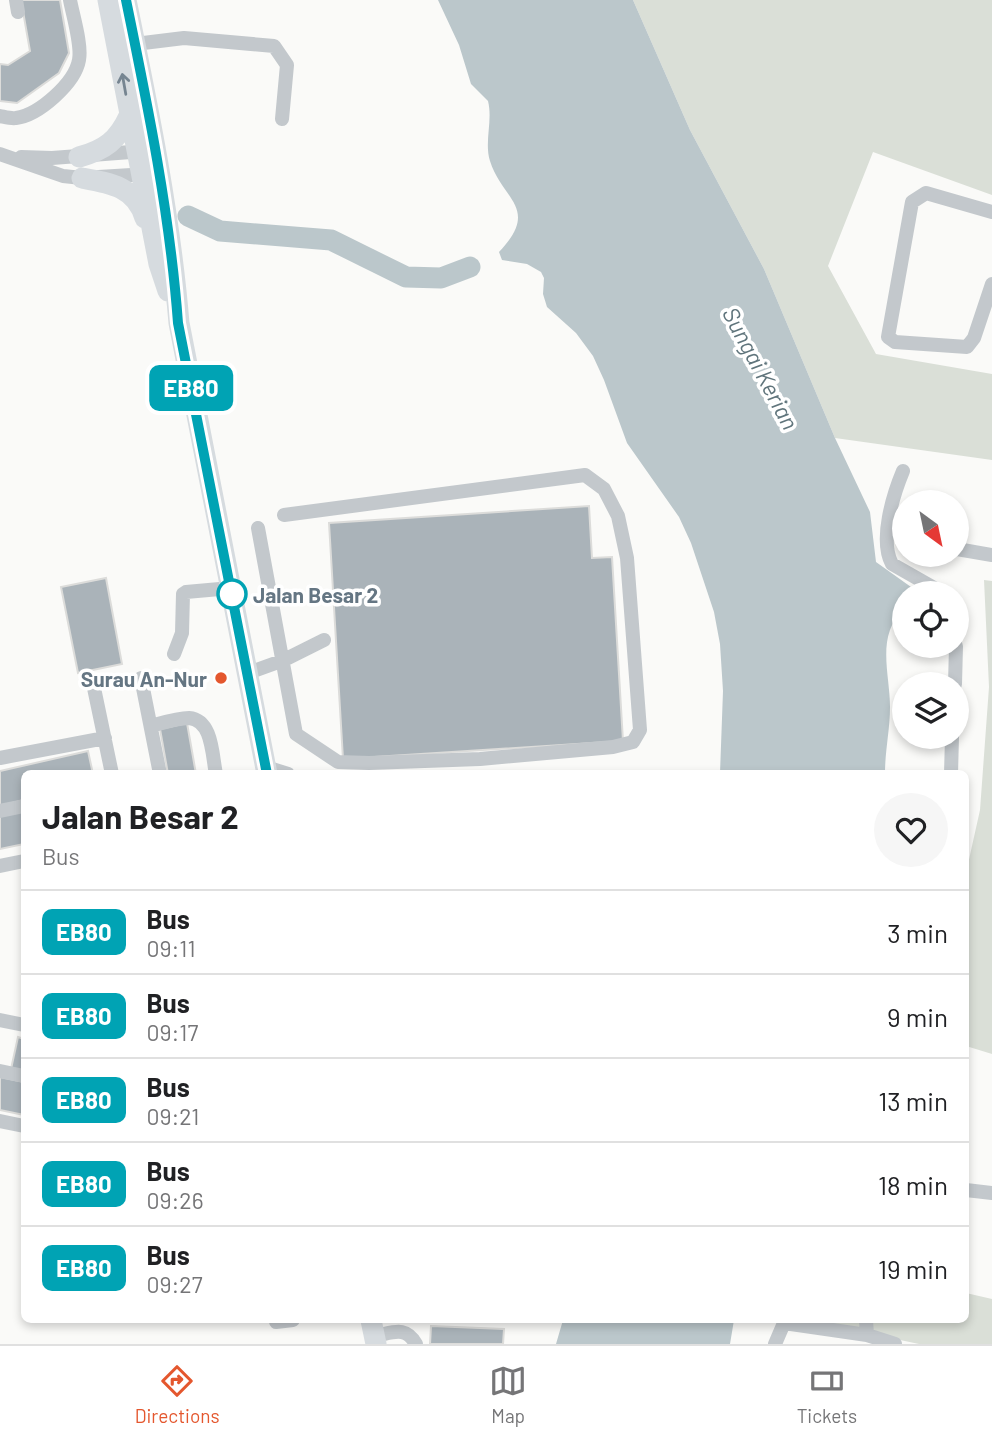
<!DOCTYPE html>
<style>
body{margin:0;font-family:Barlow,sans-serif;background:#f6f6f6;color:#202124;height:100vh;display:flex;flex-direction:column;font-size:26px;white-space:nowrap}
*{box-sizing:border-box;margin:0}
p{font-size:23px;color:#757577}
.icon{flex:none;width:38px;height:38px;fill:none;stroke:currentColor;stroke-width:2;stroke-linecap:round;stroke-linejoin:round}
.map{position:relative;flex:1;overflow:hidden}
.sheet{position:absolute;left:21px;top:770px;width:948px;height:553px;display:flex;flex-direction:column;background:#fff;border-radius:10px;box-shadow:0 4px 10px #0003}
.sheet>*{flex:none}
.badge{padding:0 14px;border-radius:10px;font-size:24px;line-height:46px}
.needle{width:46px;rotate:147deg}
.controls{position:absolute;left:892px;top:490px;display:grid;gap:14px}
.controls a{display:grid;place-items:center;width:77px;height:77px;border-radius:50%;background:#fff;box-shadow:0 4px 10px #0003;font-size:35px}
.map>.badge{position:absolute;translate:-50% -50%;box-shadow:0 0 0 4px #fff}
.round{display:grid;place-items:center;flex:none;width:74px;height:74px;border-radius:37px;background:#f6f6f6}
.overview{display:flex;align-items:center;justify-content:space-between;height:119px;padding:0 21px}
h1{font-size:33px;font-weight:700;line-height:52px}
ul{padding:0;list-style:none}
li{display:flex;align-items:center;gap:21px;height:84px;padding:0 21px;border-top:2px solid #e0e0e0}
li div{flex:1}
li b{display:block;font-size:26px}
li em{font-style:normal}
li .badge{min-width:77px;font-weight:700;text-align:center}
.tabs{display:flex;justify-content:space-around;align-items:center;height:98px;border-top:2px solid #e0e0e0;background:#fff;font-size:19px;color:#757577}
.tabs a{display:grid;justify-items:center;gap:4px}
.tabs .on{color:#e4572e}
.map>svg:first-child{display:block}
</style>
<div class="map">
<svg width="992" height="1344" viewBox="0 0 992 1344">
<rect width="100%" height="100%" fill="#fafaf8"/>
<path fill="#dadfd7" d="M633,0H992V195L873,152L828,266L876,354L992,374V460L835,438L764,269L690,130Z
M984,580L992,581V1054L966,1046V873L980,810L989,687Z
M966,1293L992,1299V1344H919L806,1320H966Z"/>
<path fill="#bbc7cb" d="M438,0H633L690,130L764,269L835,438L870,512L876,562L918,592L905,593V608C875,635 890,673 890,707C890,729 885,751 885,773H720L723,691L720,644L714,612L691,543L679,517L627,443L604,380L593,356L576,333L547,307L543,294L544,278L541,272L527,264L502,260L499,252C541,208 502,200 490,161C484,142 493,121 488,101L471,84L459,45Z
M563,1320H734L730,1344H556Z"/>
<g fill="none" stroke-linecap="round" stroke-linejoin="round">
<path stroke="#bbc7cb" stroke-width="21" d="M188,216L220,231L331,240L406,277L441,278L470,267"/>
</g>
<path fill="#aab3b9" stroke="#dcdcda" stroke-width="2" d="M21,0H60L69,53L59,73L17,103L0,101V64L8,65L30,51Z
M589,506L592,558L612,557L623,741L343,759L329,523Z
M106,578L122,664L78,673L61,587Z
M187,723L196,774H168L160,729Z
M88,751L93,774H24V800L0,806V771Z
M24,811V844L0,849V816Z
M18,1037L24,1039V1071L11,1069Z
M0,1077L24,1082V1115L0,1110Z
M431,1326L504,1329L503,1344H430Z"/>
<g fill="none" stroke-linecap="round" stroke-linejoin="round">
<path stroke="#c3c8cc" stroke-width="14" d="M16,0L18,12
M135,44L184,38L274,46L287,65L282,119
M0,116C5,117 12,119 16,118C39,115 75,83 79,60C82,45 73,16 70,0
M0,154L63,176L82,178L148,174
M21,157L52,158L144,151
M992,212L926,193L912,202L888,337L895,342L967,347L974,338L992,284
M903,471C893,495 879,540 892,564L943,593
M258,528L296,734L338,762L369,763L480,759L613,747L633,742L640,730L627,558L618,516L604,489L585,475L284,515
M957,549L992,555
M174,654L182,633L183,594L186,592L231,588
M248,673L284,660L324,640
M141,678L160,774
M955,684L956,646
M94,688L112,774
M151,726C162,723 177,718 189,718C213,720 212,756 216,774
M0,758L105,738
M266,767L288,774
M951,774L952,737
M0,811L24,806
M0,866L24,861
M0,1020L24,1025
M0,1071L24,1076
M0,1121L24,1126
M966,1190L992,1193
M866,1320L867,1335
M276,1322L293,1320
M374,1336C393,1333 405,1325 416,1344
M775,1344L784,1323L867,1335L895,1344"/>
<path stroke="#d6dbdf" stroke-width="21" d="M108,0L159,264L168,291
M126,0C148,107 170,214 179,323L267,774
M79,157C105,150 118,140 129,116
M82,178C110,183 136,187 145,218
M371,1320L376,1344"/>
</g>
<defs><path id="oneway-shaft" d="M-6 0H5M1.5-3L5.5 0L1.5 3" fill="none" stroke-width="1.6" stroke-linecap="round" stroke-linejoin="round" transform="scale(1.75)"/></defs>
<use stroke="#768591" href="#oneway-shaft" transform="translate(124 84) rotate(-100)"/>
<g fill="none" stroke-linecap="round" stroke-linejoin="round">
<defs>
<path id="line" d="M126,0C148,107 170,214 178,323L267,774"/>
</defs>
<use href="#line" stroke="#fff" stroke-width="16"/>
<use href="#line" stroke="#00a3b4" stroke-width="10"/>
</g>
<circle fill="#fff" stroke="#00a3b4" stroke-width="3.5" cx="232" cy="594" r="14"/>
<circle fill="#e4572e" stroke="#fff" stroke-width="2.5" cx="221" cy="678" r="7"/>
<g text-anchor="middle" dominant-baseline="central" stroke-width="7" stroke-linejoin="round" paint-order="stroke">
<g font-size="21" font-weight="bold" fill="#657683" stroke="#fff" text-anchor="start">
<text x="253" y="594">Jalan Besar 2</text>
</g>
<g font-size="21" font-weight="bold" fill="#657683" stroke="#fff" text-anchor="end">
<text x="207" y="678">Surau An-Nur</text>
</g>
<g font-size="23" font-style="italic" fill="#60757c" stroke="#fff">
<text transform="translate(761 368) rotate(62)">Sungai Kerian</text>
</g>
</g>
</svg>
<div class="controls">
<a><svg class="needle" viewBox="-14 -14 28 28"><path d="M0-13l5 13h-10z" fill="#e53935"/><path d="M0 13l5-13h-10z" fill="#757577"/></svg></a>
<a><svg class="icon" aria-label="locate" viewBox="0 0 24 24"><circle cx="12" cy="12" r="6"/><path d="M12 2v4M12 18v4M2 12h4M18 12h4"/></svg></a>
<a><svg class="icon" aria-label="layers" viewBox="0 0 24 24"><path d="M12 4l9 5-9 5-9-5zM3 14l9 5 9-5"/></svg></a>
</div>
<b class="badge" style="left:191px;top:388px;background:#00a3b4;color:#fff">EB80</b>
<section class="sheet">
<div class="overview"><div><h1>Jalan Besar 2</h1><p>Bus</p></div><a class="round"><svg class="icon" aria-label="heart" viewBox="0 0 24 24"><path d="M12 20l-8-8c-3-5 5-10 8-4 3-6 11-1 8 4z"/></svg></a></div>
<ul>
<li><span class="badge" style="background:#00a3b4;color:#fff">EB80</span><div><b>Bus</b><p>09:11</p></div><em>3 min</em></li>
<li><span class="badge" style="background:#00a3b4;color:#fff">EB80</span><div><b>Bus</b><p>09:17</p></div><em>9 min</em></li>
<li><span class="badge" style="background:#00a3b4;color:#fff">EB80</span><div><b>Bus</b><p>09:21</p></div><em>13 min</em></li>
<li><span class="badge" style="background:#00a3b4;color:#fff">EB80</span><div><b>Bus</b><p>09:26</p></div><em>18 min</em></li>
<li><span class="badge" style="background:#00a3b4;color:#fff">EB80</span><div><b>Bus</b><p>09:27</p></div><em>19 min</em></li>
</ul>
</section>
</div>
<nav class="tabs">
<a class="on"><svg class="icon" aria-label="directions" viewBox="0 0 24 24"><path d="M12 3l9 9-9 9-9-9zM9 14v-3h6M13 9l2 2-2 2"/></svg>Directions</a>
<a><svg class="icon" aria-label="map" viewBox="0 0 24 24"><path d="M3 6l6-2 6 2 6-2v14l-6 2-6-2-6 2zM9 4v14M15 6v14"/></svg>Map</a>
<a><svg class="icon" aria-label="tickets" viewBox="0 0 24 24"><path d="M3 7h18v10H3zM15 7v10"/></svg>Tickets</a>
</nav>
